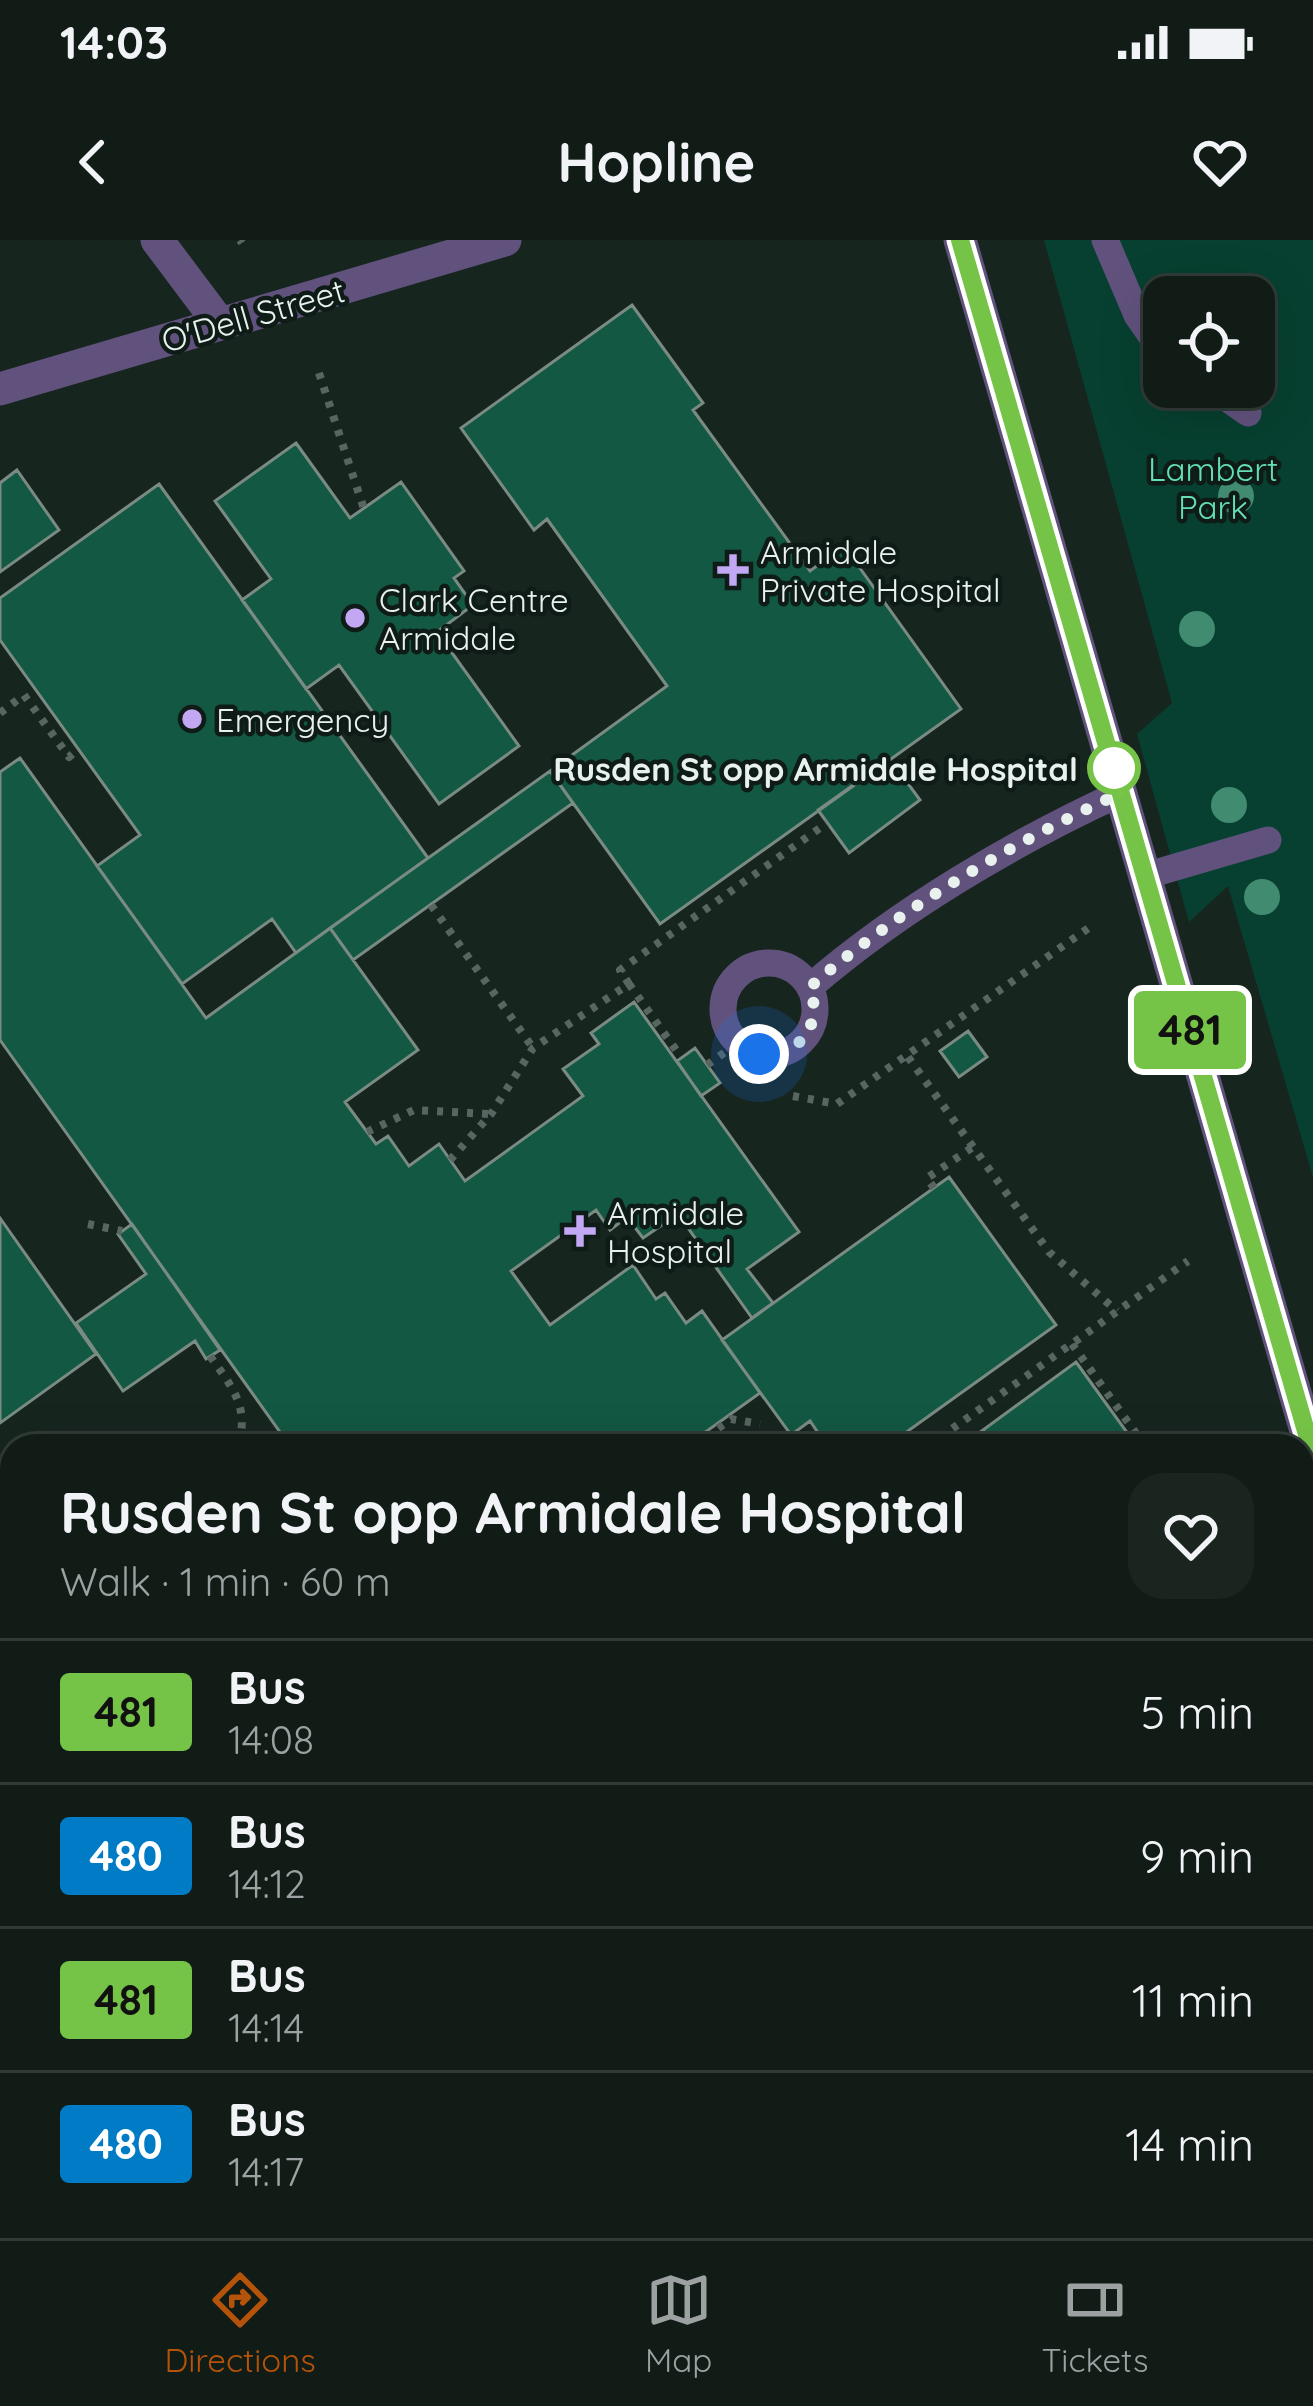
<!DOCTYPE html>
<meta charset="utf-8">
<style>
body{margin:0;font-family:Quicksand,sans-serif;background:#1a2520;color:#f1f3f6;height:100vh;display:flex;flex-direction:column;font-size:45px;white-space:nowrap}
*{box-sizing:border-box;margin:0}
p{font-size:39px;color:#9ca1a1}
.icon{flex:none;width:66px;height:66px;fill:none;stroke:currentColor;stroke-width:2;stroke-linecap:round;stroke-linejoin:round}
.map{position:relative;flex:1;overflow:hidden}
.side{position:absolute;left:0px;top:1194px;width:1314px;height:804px;display:flex;flex-direction:column;background:#111c17;border-radius:36px 36px 0 0;box-shadow:0 12px 48px #0002,0 0 0 3px #303a36}
.side>*{flex:none}
.badge{padding:0 24px;border-radius:9px;font-size:42px;line-height:78px}
.controls{position:absolute;left:1143px;top:36px;display:grid;gap:24px}
.controls a{display:grid;place-items:center;width:132px;height:132px;border-radius:24px;background:#111c17;box-shadow:0 12px 48px #0002,0 0 0 3px #303a36;font-size:60px}
.you{position:absolute;width:60px;height:60px;margin:-30px;border:9px solid #fff;border-radius:50%;background:#1a73e8;box-shadow:0 0 0 18px #1a73e833}
.map>.badge{position:absolute;translate:-50% -50%;box-shadow:0 0 0 6px #fff}
.round{display:grid;place-items:center;flex:none;width:126px;height:126px;border-radius:36px;background:#1a2520}
.head{display:flex;align-items:center;justify-content:space-between;height:204px;padding:0 60px}
h1{font-size:57px;font-weight:700;line-height:90px}
ul{padding:0;list-style:none}
li{display:flex;align-items:center;gap:36px;height:144px;padding:0 60px;border-top:3px solid #303a36}
li div{flex:1}
li b{display:block;font-size:45px}
li em{font-style:normal}
li .badge{min-width:132px;font-weight:700;text-align:center}
.status{display:flex;justify-content:space-between;align-items:center;height:84px;padding:0 60px;background:#111c17;direction:ltr}
.status svg{height:33px;fill:currentColor}
header{display:flex;justify-content:space-between;align-items:center;height:156px;padding:0 60px;background:#111c17;font-size:54px;font-weight:700}
.menu{display:flex;justify-content:space-around;align-items:center;height:168px;border-top:3px solid #303a36;background:#111c17;font-size:33px;color:#9ca1a1}
.menu a{display:grid;justify-items:center;gap:6px}
.menu .current{color:#b45309}
.map>svg:first-child{display:block}
</style>
<div class="status"><b>14:03</b><svg viewBox="0 0 49 12"><path d="M0 12V9h3v3zM5 12V6h3v6zM10 12V3h3v9zM15 12V0h3v12zM26 1h20v11H26zM47 4h2v5h-2z"/></svg></div>
<header><svg class="icon" aria-label="back" viewBox="0 0 24 24"><path d="M15 5l-7 7 7 7"/></svg>Hopline<svg class="icon" aria-label="heart" viewBox="0 0 24 24"><path d="M12 20l-8-8c-3-5 5-10 8-4 3-6 11-1 8 4z"/></svg></header>
<div class="map">
<svg width="1313" height="1998" viewBox="0 0 1313 1998">
<rect width="100%" height="100%" fill="#17251f"/>
<path fill="#074030" fill-rule="evenodd" d="M1044,0H1313V937L1228,646L1189,682L1137,494L1172,463ZM1164,57H1254V147H1164Z"/>
<path fill="#125843" stroke="#7a8b84" stroke-width="3" d="M632,65L703,163L693,170L810,331L844,306L961,469L660,684L550,531L667,446L547,279L534,290L461,188Z
M296,203L350,278L401,242L464,331L454,338L473,365L437,392L519,506L439,564L339,425L306,449L242,360L271,339L215,261Z
M17,230L59,290L0,332V243Z
M159,244L428,618L296,713L272,679L182,744L97,626L140,595L0,400V358Z
M20,518L206,778L330,688L418,810L345,862L376,904L388,896L409,926L439,904L465,941L583,856L563,829L599,804L591,793L634,762L799,992L747,1029L773,1063L752,1078L678,974L643,998L627,977L610,990L596,970L511,1031L550,1085L633,1025L656,1059L665,1053L686,1083L702,1071L760,1153L686,1206H290L0,800V532Z
M890,519L920,560L849,613L818,570Z
M550,531L573,563L353,720L330,688Z
M968,791L987,817L959,837L940,811Z
M695,808L720,843L701,856L677,821Z
M949,937L1056,1085L887,1206H827L810,1181L791,1195L722,1100Z
M0,978L96,1114L0,1183Z
M132,984L220,1110L206,1119L195,1101L123,1151L76,1083L146,1034L118,994Z
M1076,1122L1134,1202L1128,1206H995L983,1190Z
M983,1190L995,1206H960Z
M9,1224L12,1229V1426L0,1434V1230Z
M1313,1723V1820L1302,1823V1726Z
M0,1760L12,1804V1877L0,1880Z
M1313,1837V1950L1302,1953V1840Z
M528,1986H597L601,1998H522L519,1989Z
M759,1986H848L851,1998H763Z
M878,1986H927L886,1998H881Z
M1057,1986H1108L1111,1997L1061,1998Z"/>
<g fill="none" stroke-linecap="round" stroke-linejoin="round">
<path stroke="#596560" stroke-width="8" stroke-dasharray="6 9" stroke-linecap="butt" d="M240,0L242,3
M319,133L364,269
M0,473L24,455L69,517L78,509
M431,665L533,808
M629,744L620,730L827,583
M908,817L1049,1012L1117,1071
M707,825L738,803
M793,856L837,864L1090,687
M367,892L414,870L489,874
M450,920L491,874L533,808L629,744L681,817
M934,948L927,938L973,907
M88,984L122,991
M1072,1104L1145,1206
M210,1116C232,1147 250,1167 238,1206
M694,1206L731,1179L760,1184
M928,1206L1188,1021
M297,1986L299,1998"/>
<path stroke="#61527d" stroke-width="27" d="M1105,0L1137,75L1164,114
M1211,147L1248,173
M1145,636L1268,600
M723 769a46 46 0 1 1 92 0a46 46 0 1 1-92 0Z
M810,747C899,670 1014,602 1121,553"/>
<path stroke="#61527d" stroke-width="33" d="M157,0L220,84
M960,0L1313,1215
M0,149L505,0
M1302,1644L1313,1641
M635,1986L638,1998
M96,1998L138,1986"/>
</g>
<g fill="#418b71">
<circle cx="1236" cy="256" r="18"/>
<circle cx="1197" cy="389" r="18"/>
<circle cx="1229" cy="565" r="18"/>
<circle cx="1262" cy="657" r="18"/>
</g>
<g fill="none" stroke-linecap="round" stroke-linejoin="round">
<defs>
<path id="line" d="M960,0L1313,1215"/>
</defs>
<use href="#line" stroke="#fff" stroke-width="27"/>
<use href="#line" stroke="#75c447" stroke-width="18"/>
<path stroke="#e8f1ed" stroke-width="12" stroke-dasharray="0 21.6" d="M759,814C800,817 823,786 810,747C899,669 1014,602 1121,553L1114,528"/>
</g>
<g fill="#c2a7f2" stroke="#0e1b16" stroke-width="4.5">
<path d="M727 312h12v12h12v12h-12v12h-12v-12h-12v-12h12z"/>
<circle cx="355" cy="378" r="12"/>
<circle cx="192" cy="479" r="12"/>
<path d="M574 973h12v12h12v12h-12v12h-12v-12h-12v-12h12z"/>
</g>
<circle fill="#fff" stroke="#75c447" stroke-width="6" cx="1114" cy="528" r="24"/>
<g text-anchor="middle" dominant-baseline="central" stroke-width="9" stroke-linejoin="round" paint-order="stroke">
<g font-size="33" fill="#e8f1ed" stroke="#0e1b16">
<text transform="translate(253 75) rotate(-16)">O'Dell Street</text>
</g>
<g font-size="33" fill="#64deb4" stroke="#0e1b16">
<text x="1213" y="228">Lambert<tspan x="1213" dy="38">Park</tspan></text>
</g>
<g font-size="33" fill="#e8f1ed" stroke="#0e1b16" text-anchor="start">
<text x="760" y="311">Armidale<tspan x="760" dy="38">Private Hospital</tspan></text>
<text x="379" y="359">Clark Centre<tspan x="379" dy="38">Armidale</tspan></text>
<text x="216" y="479">Emergency</text>
<text x="607" y="972">Armidale<tspan x="607" dy="38">Hospital</tspan></text>
</g>
<g font-size="33" font-weight="bold" fill="#e8f1ed" stroke="#0e1b16" text-anchor="end">
<text x="1078" y="528">Rusden St opp Armidale Hospital</text>
</g>
</g>
</svg>
<div class="controls">
<a><svg class="icon" aria-label="locate" viewBox="0 0 24 24"><circle cx="12" cy="12" r="6"/><path d="M12 2v4M12 18v4M2 12h4M18 12h4"/></svg></a>
</div>
<div class="you" style="left:759px;top:814px"></div>
<b class="badge" style="left:1190px;top:790px;background:#75c447;color:#111">481</b>
<section class="side">
<div class="head"><div><h1>Rusden St opp Armidale Hospital</h1><p>Walk · 1 min · 60 m</p></div><a class="round"><svg class="icon" aria-label="heart" viewBox="0 0 24 24"><path d="M12 20l-8-8c-3-5 5-10 8-4 3-6 11-1 8 4z"/></svg></a></div>
<ul>
<li><span class="badge" style="background:#75c447;color:#111">481</span><div><b>Bus</b><p>14:08</p></div><em>5 min</em></li>
<li><span class="badge" style="background:#007cc6;color:#fff">480</span><div><b>Bus</b><p>14:12</p></div><em>9 min</em></li>
<li><span class="badge" style="background:#75c447;color:#111">481</span><div><b>Bus</b><p>14:14</p></div><em>11 min</em></li>
<li><span class="badge" style="background:#007cc6;color:#fff">480</span><div><b>Bus</b><p>14:17</p></div><em>14 min</em></li>
</ul>
</section>
</div>
<nav class="menu">
<a class="current"><svg class="icon" aria-label="directions" viewBox="0 0 24 24"><path d="M12 3l9 9-9 9-9-9zM9 14v-3h6M13 9l2 2-2 2"/></svg>Directions</a>
<a><svg class="icon" aria-label="map" viewBox="0 0 24 24"><path d="M3 6l6-2 6 2 6-2v14l-6 2-6-2-6 2zM9 4v14M15 6v14"/></svg>Map</a>
<a><svg class="icon" aria-label="tickets" viewBox="0 0 24 24"><path d="M3 7h18v10H3zM15 7v10"/></svg>Tickets</a>
</nav>
